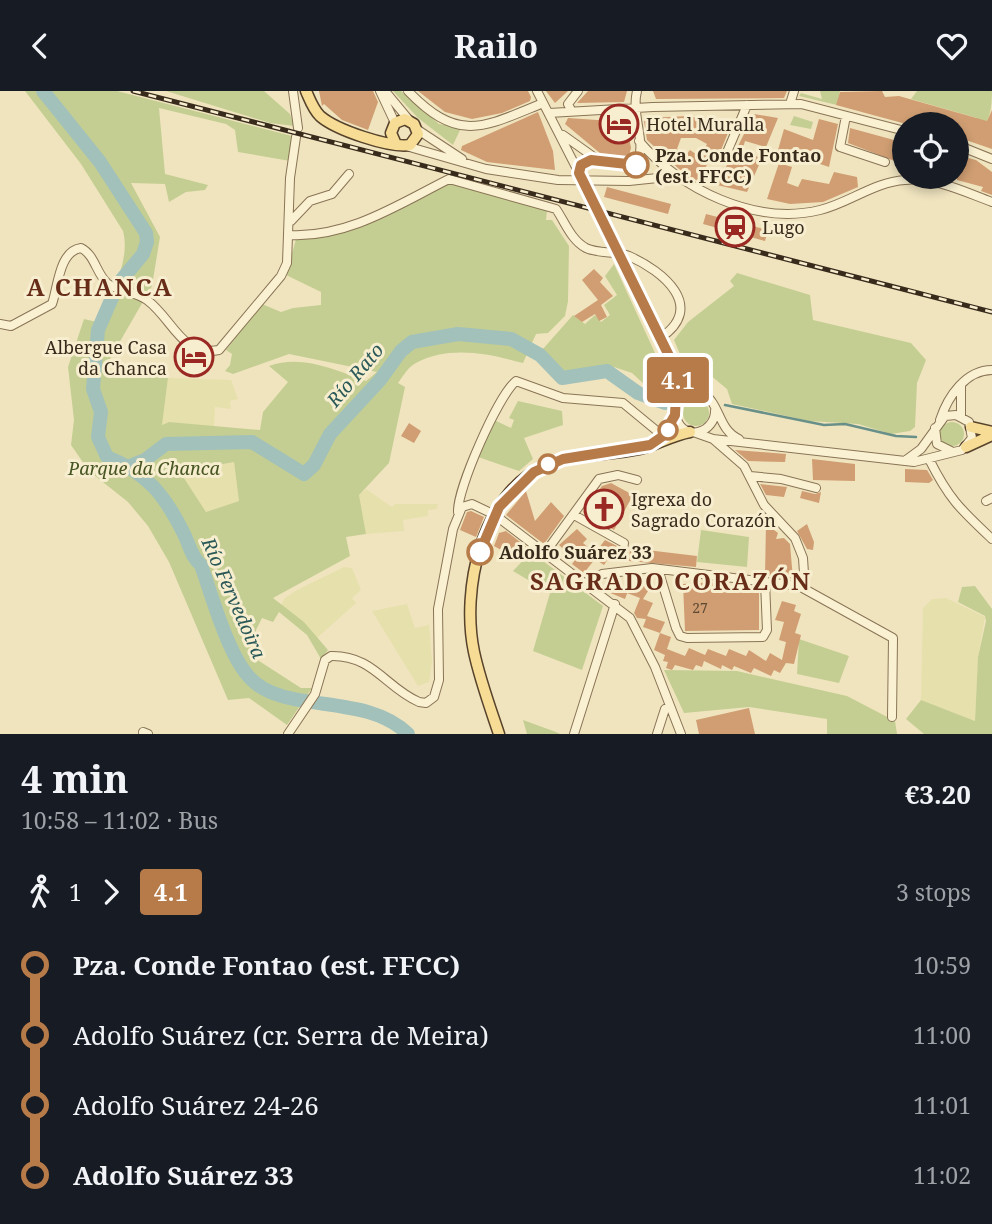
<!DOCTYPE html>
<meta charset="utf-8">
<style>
body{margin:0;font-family:"Noto Serif",serif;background:#20242c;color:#f1f3f6;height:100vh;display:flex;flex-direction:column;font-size:26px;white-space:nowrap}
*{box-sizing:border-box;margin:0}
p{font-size:23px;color:#9ea1a6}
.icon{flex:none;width:38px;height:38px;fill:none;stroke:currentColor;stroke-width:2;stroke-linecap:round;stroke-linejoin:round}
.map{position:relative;height:643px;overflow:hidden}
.drawer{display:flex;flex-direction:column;background:#171b24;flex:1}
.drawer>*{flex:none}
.badge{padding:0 14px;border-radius:5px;font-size:24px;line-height:46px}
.controls{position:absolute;left:892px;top:21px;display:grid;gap:14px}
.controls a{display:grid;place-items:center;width:77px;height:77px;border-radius:50%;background:#171b24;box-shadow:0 4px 10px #0003;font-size:35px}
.map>.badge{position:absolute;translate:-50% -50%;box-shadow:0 0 0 4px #fff}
.legs{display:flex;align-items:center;gap:10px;height:77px;padding:0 21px;font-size:23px}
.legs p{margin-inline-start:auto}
.headline{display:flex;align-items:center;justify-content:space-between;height:119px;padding:0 21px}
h1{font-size:38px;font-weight:700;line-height:52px}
ul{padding:0 21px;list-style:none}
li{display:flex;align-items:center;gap:24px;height:70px;font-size:26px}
li i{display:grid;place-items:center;width:10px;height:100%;margin:0 9px;background:currentColor}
li i::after{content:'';width:18px;height:18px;margin:-9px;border:5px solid;border-radius:50%;background:#171b24}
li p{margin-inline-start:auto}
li:first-child i{background:linear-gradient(#0000 50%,currentColor 0)}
li:last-child i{background:linear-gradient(currentColor 50%,#0000 0)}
header{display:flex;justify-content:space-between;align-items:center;height:91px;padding:0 21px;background:#171b24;font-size:32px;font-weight:700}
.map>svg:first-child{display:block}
</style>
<header><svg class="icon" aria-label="back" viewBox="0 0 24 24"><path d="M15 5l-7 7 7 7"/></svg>Railo<svg class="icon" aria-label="heart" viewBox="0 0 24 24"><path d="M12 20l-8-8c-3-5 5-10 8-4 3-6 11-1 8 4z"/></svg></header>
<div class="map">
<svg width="992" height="643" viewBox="0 0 992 643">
<rect width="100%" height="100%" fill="#f0e4bf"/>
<path fill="#e6e0ac" d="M168,287L231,289L238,308L230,310L231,318L215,316L214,336L169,331L162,334Z
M234,371L239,410L206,421L180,381Z
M366,398L392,416L395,413H438L437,418L428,419V425L403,429L404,440L366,443L359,404Z
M344,476L352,477L361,499L352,507L356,512L317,547L304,531L281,514L285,507L297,499Z
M946,507L985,526L978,566L975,630L921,609L923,517L932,508Z
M407,513L415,537L429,534L432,570L429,591L418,595L372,520Z"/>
<path fill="#c4ce92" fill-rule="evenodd" d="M25,0H117L292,45L290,70L238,61L235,39L226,33L159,17L165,83L208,94L205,99L186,101L169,111L165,93L131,92L160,146L152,195L107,273L105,283L110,287L111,282L125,285L126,280L168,287L162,334L169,331L260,339L263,321L288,291L269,275C302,263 335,279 366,290L377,281L289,263L233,283L225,280L230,274L232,263L226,259L262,213L281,221L293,217L321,214V201L284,183L288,178L296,148L346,140L447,90L547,120L546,129H552L569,155L568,210L565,225L548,242L536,243L523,272C489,263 450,254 416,272C409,275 403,285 398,292L405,296L389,372L359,404L366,443L346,446L350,465L273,507L304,531L328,559L321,568L307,544L279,521L273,531L262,527L256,539V568L301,597H312L287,634L249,607L228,609L169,471L148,435L128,411L89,380L71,354L74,329L68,276L84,228L97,231C110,203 131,172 123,140L81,73ZM234,371L239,410L206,421L180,381Z
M166,0H264L290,23L294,35L270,32Z
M393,0H401L439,33L461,37L453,54L418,27Z
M820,0H840L837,14L799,5L801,2L822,8Z
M917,0H992C992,22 988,38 970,50L977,27L911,8Z
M794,25L813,31L811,38L790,34Z
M614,173L667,288L671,309H661L632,282L614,276L563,284L542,259L573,224L585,233L595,224L601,231L610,224L604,214L617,204L605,185Z
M737,182L810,204L813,229L911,252L926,269L917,292L915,336L910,340L891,343L858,333L809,330L732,313L727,298L704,279L687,280L674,249L688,231L734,195L730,190Z
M683 322a13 13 0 1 1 26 0a13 13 0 1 1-26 0Z
M518,310L562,320L563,334L524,347L533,368L519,380L478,366L494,329L511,337L514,329L509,327Z
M940 343a12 12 0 1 1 24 0a12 12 0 1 1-24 0Z
M701,439L749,446L747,476L697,471Z
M531,461L603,515L582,579L533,560L550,502L513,480Z
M975,495L992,518V643H924L906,628L921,609L975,630L978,566L986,530L985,525L958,511L962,496Z
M799,548L849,565L839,592L797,583Z
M664,579L737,580L847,605L895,630L897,643H827V628L749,616L684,622Z
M523,629L556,641L560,643H527Z"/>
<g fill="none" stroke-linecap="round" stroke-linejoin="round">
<path stroke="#699088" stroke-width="2.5" d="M725,314L824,334L845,333L896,345L916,346"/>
<path stroke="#a2c1ba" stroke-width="14" d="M43,0L100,71L146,142L147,151L143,163L118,193L98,239L93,298L101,321L98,346L107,366C147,382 164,403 183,441C189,452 191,466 201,474C212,505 228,564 250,587C284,624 366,601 408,643
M130,375L145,369L166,353L252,351L304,383L314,374L330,343L380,289L401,260L412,251L458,243L511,248L540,264L562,287L607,280L638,302L665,312"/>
</g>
<path fill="#d09e72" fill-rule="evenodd" d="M319,0H373L378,11L368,39L342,29L324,13L322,15Z
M418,0H528L531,6L530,10L502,22L472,28L445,21Z
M546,0H568L555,12Z
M588,0H627L624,11L577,12Z
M653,0H787L784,7L656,8Z
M882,0L885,6L899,5L987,30L992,19V58L957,46V33H906L836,14L840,1Z
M538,21L553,60L555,79L487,71L461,59L462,55Z
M754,23L778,27L766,56L745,50L742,61L762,67L747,101L717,94L727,74L710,69L697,90L679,78L647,49L644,30L645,27L690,25L730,37L719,64V69L725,73L731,69ZM681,47H696L707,53L700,66L690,59L686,64L677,58Z
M568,27L626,31L631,57L628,68L601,63L565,33Z
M819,28L838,33L829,76L778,59L784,38L813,49Z
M850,37L905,52V74L848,52Z
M957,64L976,69L992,81V104L981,100L983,96L957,89Z
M779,72L792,76L787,92L798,96L802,88L829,93L834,81L857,86L858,96L823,111L790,113L767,108Z
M607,96L671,113L668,123L604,106Z
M706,123L768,139L765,150L703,133Z
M594,178L603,187L600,191L613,205L601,214L607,226L599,230L595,223L582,231L574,225L598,209L582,189Z
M409,332L421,340L414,352L401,345Z
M735,359L786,363L785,371L748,370Z
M812,368L855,373V390L813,389Z
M905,378L927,379L933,389L929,392L905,391Z
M611,392L633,404L614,439L583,421L602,395Z
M760,393L787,396L784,406L766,404Z
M526,400L535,430L551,411L564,425L544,453L506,424Z
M802,400L815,403L821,401L819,412L800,407Z
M471,420L484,426L476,446L460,439L467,421Z
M766,433L778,442L776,448L784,447L790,453L793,488L765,484Z
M807,433L814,451L813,459L807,458L797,440Z
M577,438L587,448L583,452L595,462L605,449L617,455L604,474L595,468L584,482L572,473L575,469L559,454Z
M506,440L529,458L517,468L494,455L499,442Z
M630,457L697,465L696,476L629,470Z
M612,491L629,497L625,508L608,501Z
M631,491L650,497L643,508L653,512L647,525L665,531L660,542L643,536L646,528L637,527L634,522L640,507L627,502Z
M715,491L716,497H759V539L685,540L683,493Z
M782,510L796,514L794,520L801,523L795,542L801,544L794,573L786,572L780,582L774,579L771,585L754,577L751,582L734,575L732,579L722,574L721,578L704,570L702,576L696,574L693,579L675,574L672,579L666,577L668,571L663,570L665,564L654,559L660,542L671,546L667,558L685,565L689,557L705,564L708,558L726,565L729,558L746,565L749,559L766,570L770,562L782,569L786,551L779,549L784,531L775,529Z
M749,617L755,643H699L696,629Z"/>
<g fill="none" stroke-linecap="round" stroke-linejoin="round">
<defs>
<path id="minor" d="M293,0L298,37
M380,0L395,32
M385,0L409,29
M408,0C459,53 484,36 543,12
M537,0L579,82
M790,13L794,0
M571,19L568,13L578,0
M549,22L653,16L801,13L905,40
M846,25L840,56L885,71
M418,39L462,68
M563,44L598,69
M639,50C679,98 756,135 820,119C849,112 874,91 905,89C935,86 965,101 992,111
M957,54L992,68
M406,55L486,78L558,89L629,90L677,85
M725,66L747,14
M579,82L581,74C599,61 621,83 638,72C646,49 631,24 637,0
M291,130L310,110L332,103L349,83
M290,144C348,147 399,113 449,88L556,118C565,131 571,149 586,157C598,163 616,160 629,165C663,180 707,216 660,247
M623,173L677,281C687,294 705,300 712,311C721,324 722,340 739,348
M0,233L11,235L52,213C58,196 59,160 81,157C95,164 96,182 107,192C118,201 135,200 147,209C173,228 181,266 219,259L281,185L287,172L290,87L296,46
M677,284C678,297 672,317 677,329C686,351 715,341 715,320
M961,325V294
M940,329C948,305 966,279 992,279
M935,337L937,353L953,361
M696,342L713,348L914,371L962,359L972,347L969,331L956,324L945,325L921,358L906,369
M713,348L744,375L764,414L795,447L803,467L805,498
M929,368C949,408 960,418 992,448
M750,385L781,388L816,397
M986,410L992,407
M458,421C457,398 498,305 516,290L563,307L623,312L663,345
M574,424L624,452L622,464
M545,462L599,388L618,384L637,389
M658,478L676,537L680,545L687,547L763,546L767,539L765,491
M586,492L602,483L652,477L799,495L893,547L892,626
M143,641L148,643
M288,643L315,603L325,569L331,565C373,564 386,597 419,611L426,612L434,606L439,589L438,518L453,438L462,416L472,413L495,424L630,527L655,576L681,643
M574,643L615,513
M657,643L665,618L670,615"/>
<path id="major" d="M306,0C310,9 313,18 320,25C336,39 389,57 410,54L418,43L414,33L405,28L395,32L391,42L395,51
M971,336L992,341
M659,349L675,324
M966,356L992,344
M499,643C490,616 480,589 474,561C461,499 481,403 545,375C575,362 608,365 640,358C657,354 672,344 690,341"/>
</defs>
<use href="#minor" stroke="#897456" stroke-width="10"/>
<use href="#major" stroke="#57422b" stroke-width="13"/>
<use href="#minor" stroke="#faf1d2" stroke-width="8"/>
<use href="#major" stroke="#f6dc94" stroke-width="10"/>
<defs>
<path id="rail" d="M133,0L992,221"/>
</defs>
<use href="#rail" stroke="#382b1c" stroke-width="5"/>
<use href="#rail" stroke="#f7edcf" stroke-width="2.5" stroke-dasharray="8" stroke-linecap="butt"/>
<defs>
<path id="minor-bridge" d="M579,82L623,173"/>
</defs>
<use href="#minor-bridge" stroke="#897456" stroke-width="10" stroke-linecap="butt"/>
<use href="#minor-bridge" stroke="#faf1d2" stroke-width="8"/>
</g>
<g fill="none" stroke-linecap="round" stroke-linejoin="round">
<defs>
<path id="line-1" d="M480,461L499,416L534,381L563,368L650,354L663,345L675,324L677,281L579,82L581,74L591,69L636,74"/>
</defs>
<use href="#line-1" stroke="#fff" stroke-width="16"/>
<use href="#line-1" stroke="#b67b48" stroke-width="10"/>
</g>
<defs>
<symbol id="hotel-ring" viewBox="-11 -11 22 22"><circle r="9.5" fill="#f7edcf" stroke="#9b2923" stroke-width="1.5"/><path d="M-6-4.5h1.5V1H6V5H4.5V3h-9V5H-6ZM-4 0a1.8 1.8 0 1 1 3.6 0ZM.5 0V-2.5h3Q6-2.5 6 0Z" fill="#9b2923"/></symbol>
<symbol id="station-ring" viewBox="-11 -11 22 22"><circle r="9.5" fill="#f7edcf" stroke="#9b2923" stroke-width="1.5"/><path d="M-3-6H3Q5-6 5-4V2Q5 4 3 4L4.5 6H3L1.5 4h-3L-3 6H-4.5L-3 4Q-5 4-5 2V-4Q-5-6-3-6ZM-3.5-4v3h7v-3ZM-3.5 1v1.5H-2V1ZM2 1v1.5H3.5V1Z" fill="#9b2923"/></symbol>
<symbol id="church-ring" viewBox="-11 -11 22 22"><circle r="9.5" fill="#f7edcf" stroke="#9b2923" stroke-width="1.5"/><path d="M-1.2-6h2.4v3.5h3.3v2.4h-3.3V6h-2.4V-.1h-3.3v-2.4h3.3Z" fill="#9b2923"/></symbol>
</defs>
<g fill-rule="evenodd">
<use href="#hotel-ring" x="597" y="11" width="44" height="44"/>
<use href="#station-ring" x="713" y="114" width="44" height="44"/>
<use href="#hotel-ring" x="172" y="244" width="44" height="44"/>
<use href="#church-ring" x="582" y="396" width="44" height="44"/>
</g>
<g fill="#fff" stroke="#b67b48" stroke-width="3.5">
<circle cx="636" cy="74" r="12"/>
<circle cx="668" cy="339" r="9"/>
<circle cx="548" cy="373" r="9"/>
<circle cx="480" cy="461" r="12"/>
</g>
<g text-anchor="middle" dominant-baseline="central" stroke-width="6" stroke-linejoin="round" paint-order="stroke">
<g font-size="14" fill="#5e4832">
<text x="700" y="516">27</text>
</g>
<g font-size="18" fill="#382b1c" stroke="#f7edcf" text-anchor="start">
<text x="646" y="33">Hotel Muralla</text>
<text x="762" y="136">Lugo</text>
<text x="167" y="256" text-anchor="end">Albergue Casa<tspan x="167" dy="21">da Chanca</tspan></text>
<text x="631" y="408">Igrexa do<tspan x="631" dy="21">Sagrado Corazón</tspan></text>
</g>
<g font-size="18" font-weight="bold" fill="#382b1c" stroke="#f7edcf" text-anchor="start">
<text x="655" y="64">Pza. Conde Fontao<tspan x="655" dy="21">(est. FFCC)</tspan></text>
<text x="499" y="461">Adolfo Suárez 33</text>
</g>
<g font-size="18" font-style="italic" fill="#465521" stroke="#f7edcf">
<text x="144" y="377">Parque da Chanca</text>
</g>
<g font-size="19" font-style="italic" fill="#2a5958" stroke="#f7edcf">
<text transform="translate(355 284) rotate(-50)">Río Rato</text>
<text transform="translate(234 507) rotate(66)">Río Fervedoira</text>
</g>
<g font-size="24" font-weight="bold" letter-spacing="2" fill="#672d19" stroke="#f7edcf">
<text x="100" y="195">A CHANCA</text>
<text x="671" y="489">SAGRADO CORAZÓN</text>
</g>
</g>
</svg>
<div class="controls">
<a><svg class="icon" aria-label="locate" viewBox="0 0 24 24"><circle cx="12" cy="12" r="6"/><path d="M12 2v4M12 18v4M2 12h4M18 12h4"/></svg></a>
</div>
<b class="badge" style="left:678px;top:289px;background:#b67b48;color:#fff">4.1</b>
</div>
<section class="drawer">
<div class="headline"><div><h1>4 min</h1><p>10:58 – 11:02 · Bus</p></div><b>€3.20</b></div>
<div class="legs"><svg class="icon" aria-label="walk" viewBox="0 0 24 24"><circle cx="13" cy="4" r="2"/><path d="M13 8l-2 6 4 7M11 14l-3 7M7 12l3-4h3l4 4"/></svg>1<svg class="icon" aria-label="forward" viewBox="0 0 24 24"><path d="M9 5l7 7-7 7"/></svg><b class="badge" style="background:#b67b48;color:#fff">4.1</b><p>3 stops</p></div>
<ul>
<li><i style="color:#b67b48"></i><b>Pza. Conde Fontao (est. FFCC)</b><p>10:59</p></li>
<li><i style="color:#b67b48"></i><span>Adolfo Suárez (cr. Serra de Meira)</span><p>11:00</p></li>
<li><i style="color:#b67b48"></i><span>Adolfo Suárez 24-26</span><p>11:01</p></li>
<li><i style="color:#b67b48"></i><b>Adolfo Suárez 33</b><p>11:02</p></li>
</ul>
</section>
